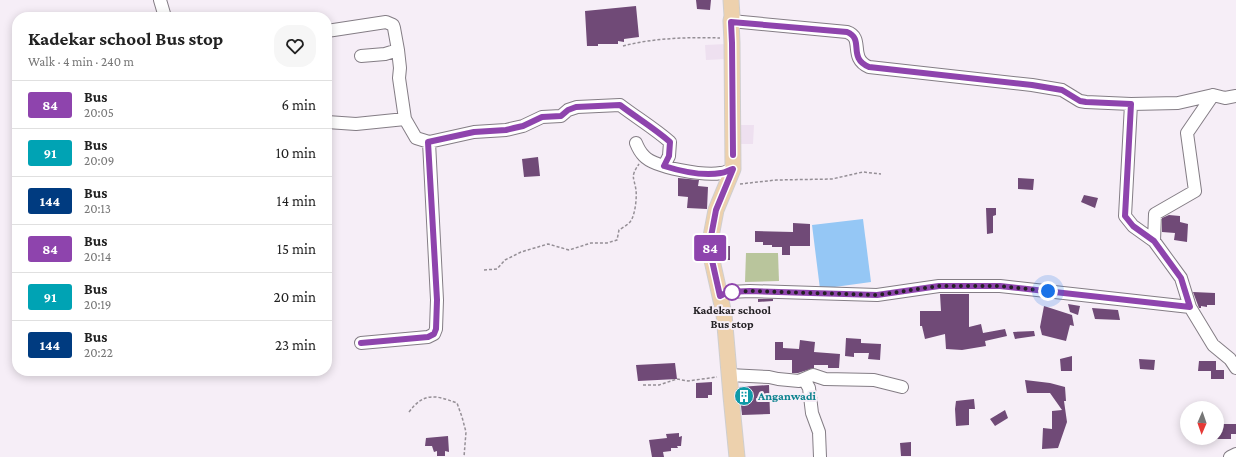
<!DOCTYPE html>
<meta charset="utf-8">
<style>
body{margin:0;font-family:"Crimson Pro",serif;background:#f6f6f6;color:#222;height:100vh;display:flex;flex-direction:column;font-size:15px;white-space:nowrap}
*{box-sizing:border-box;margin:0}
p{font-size:13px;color:#767676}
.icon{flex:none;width:22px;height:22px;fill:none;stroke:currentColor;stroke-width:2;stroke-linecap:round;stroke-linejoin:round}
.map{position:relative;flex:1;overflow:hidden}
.drawer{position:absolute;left:12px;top:12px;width:320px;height:364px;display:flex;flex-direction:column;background:#fff;border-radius:16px;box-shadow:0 2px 10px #0003}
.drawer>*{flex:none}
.badge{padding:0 8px;border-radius:3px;font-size:14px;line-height:26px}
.needle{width:26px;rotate:182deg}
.controls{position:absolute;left:1180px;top:401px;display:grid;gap:8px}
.controls a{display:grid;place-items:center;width:44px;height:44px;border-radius:50%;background:#fff;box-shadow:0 2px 10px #0003;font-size:20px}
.you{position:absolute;width:20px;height:20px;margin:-10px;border:3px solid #fff;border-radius:50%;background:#1a73e8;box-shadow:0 0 0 6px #1a73e833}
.map>.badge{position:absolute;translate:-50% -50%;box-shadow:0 0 0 2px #fff}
.round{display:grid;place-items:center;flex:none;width:42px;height:42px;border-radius:16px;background:#f6f6f6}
.overview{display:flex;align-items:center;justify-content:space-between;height:68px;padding:0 16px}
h1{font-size:19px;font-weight:700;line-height:30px}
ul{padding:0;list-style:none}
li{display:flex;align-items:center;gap:12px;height:48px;padding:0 16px;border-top:1px solid #e0e0e0}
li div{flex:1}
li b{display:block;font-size:15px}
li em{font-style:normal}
li .badge{min-width:44px;font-weight:700;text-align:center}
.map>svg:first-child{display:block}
</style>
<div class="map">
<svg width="1236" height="457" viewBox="0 0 1236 457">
<rect width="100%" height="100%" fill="#f6eef7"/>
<path fill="#eee0f0" d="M726,44L727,59L706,60L705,45Z
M740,125H754L753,144H740Z"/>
<path fill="#b9c59c" d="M746,253H778L779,281L745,282Z"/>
<path fill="#95c7f5" d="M863,219L871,282L820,289L812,225Z"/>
<path fill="#704a77" d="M696,0H711L710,10L697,9Z
M636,6L639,37L624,39V42L618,41V44H598V46H587L585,11Z
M538,157L540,176L524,177L522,159Z
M678,178L699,180L698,186L708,187L707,209L687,208L688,197L678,196Z
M1018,178L1034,179L1033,190L1018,189Z
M1084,195L1098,198L1095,208L1081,202Z
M986,208H996V215L993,216V233L987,234Z
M1169,215L1180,216V222L1188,224L1187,242L1174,240L1175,233L1162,232V218Z
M793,223L810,224V246H790V255H782V247H772V245H763V242H755V231L793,232Z
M722,246H730V260H723Z
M1193,292L1215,293V305H1207V307L1201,306V308H1199Z
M940,294H969V327L981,324L983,333L1005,329L1007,336L985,341L986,346L962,350L946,349L945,334L925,339L922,326H920V311H941Z
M758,299H773V301L758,302Z
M1068,304L1080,306L1078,315L1070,312Z
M1044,306L1072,315L1074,326L1070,325L1066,341L1042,335L1040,327Z
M1092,308L1118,310L1120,320L1095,319Z
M1034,331L1035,336L1015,339L1013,332Z
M846,338L861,339V343L881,344L880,360L868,359L869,353H854V357L845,356Z
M800,340L815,342L814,352L840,354L839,368H828V365H814V368L798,373H792V360H775V342H783V348L799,349Z
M1072,356V371H1061L1060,359Z
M1139,359L1155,360L1154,370L1140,369Z
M1199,361H1216V370H1224V379H1211V371H1198Z
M675,363L677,379L638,381L636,365Z
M1025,380L1050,383L1065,387L1066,401H1064L1067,422L1058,448L1042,449L1043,428L1052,429V411L1062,410L1050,393H1027Z
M712,382V395H708V398H696V383Z
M769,385L770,414L742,415L739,387Z
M974,399L975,409H969V425L956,426L955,409L956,401Z
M1005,410L1008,418L995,426L990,419Z
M1217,424H1236V434H1231V439H1217Z
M679,433V437L682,436L681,446H677L678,448H671V451L663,452L664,457H652L649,440L667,438L666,434Z
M448,436L449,452L445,451V456H437V451L434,452L432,446H425L426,438Z
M911,442V456H901L900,443Z"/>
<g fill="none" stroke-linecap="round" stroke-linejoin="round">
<defs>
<path id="minor" d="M160,0L165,17
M731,21L847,32C865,38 848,58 869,67L1032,85L1062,90L1080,101L1086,102L1131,104L1178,103L1213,95L1225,98L1236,96
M327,31L386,22L393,25L394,28L398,50
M361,56L385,54L398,50L400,68L399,78L405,119L416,138L429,142L474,132L506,130L523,126L542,117L561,116L568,110L577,107L620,105C637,118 654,128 670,142L669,156L664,166
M1213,95L1187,133L1195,191L1155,214L1154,241L1181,278L1190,307L1213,345L1230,359L1236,368
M1131,104L1125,216L1133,226L1154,241
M327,122L356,124L405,119
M636,143C638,148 641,153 644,156C655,168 705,176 721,173C725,173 729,170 733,169
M720,296L729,292L750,291L877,295L939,286H1000L1190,307
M361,343L428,337L434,334L436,329L437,300L429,142
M729,375L769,377L778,379L799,381L813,375L825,379L874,380L902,387
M804,379L809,388L812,413L819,432L820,457
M1230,457L1236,454"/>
<path id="major" d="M731,0L732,16L731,21L732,43L733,169L716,210L709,247L724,314L731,396L737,457"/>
</defs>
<use href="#minor" stroke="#847d85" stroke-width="14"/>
<use href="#major" stroke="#cfcecf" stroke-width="17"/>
<path stroke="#958f96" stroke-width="1.5" stroke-dasharray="3 2" stroke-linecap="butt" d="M623,46C653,38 689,37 720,38
M740,184L776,180L832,179L863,172L881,174
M484,270L497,269L505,260L521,252L548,244L569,250L591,243H607L617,240L619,230C622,228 626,226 629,223C635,218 637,198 636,190C634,177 630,177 639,164
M643,385H659L677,379L688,381L717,377
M409,412C424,392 435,395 457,403L462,417L466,432L464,457"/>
<use href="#minor" stroke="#fff" stroke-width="12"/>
<use href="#major" stroke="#edd1ad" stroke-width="15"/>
</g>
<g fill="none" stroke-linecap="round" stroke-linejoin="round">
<defs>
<path id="line" d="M361,343L428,337L434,334L436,329L437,300L428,142L474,132L506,130L514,128L523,126L542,117L561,116L568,110L576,107L620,105C637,118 654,128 670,142L669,156L664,166C680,171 704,176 721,173C725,173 729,170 733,169L716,210L709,247L720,296L728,292L750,291L877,295L939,286H1000L1190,307L1181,278L1154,241L1133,226L1125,216L1131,104L1086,102L1080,101L1062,90L1032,85L869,67C847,58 865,39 847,32L731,22L732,43L733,155"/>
</defs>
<use href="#line" stroke="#fff" stroke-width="9"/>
<use href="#line" stroke="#8e44ad" stroke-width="6"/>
<path stroke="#242125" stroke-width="4" stroke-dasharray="0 7.2" d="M732,292H728L750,291L877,295L939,286H1000L1048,291"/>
</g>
<defs>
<symbol id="building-disc" viewBox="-11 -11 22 22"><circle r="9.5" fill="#0f9aa8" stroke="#f6eef7"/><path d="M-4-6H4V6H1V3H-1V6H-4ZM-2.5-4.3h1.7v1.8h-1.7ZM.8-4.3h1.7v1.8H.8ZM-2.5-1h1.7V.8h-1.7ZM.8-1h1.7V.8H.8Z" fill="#fff"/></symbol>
</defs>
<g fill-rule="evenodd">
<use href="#building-disc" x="733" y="385" width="22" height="22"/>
</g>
<circle fill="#fff" stroke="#8e44ad" stroke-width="2" cx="732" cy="292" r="8"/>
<g text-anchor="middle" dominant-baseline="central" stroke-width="4" stroke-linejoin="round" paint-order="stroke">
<g font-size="12" font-weight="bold" fill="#242125" stroke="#f6eef7">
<text x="732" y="310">Kadekar school<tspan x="732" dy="14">Bus stop</tspan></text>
</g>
<g font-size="12" font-weight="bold" fill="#0d838f" stroke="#f6eef7" text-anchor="start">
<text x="758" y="396">Anganwadi</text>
</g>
</g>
</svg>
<div class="controls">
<a><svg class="needle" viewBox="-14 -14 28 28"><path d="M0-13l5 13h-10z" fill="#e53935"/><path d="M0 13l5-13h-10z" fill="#767676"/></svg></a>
</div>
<div class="you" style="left:1048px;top:291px"></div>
<b class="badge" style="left:710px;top:248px;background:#8e44ad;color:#fff">84</b>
<section class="drawer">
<div class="overview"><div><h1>Kadekar school Bus stop</h1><p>Walk · 4 min · 240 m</p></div><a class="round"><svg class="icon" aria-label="heart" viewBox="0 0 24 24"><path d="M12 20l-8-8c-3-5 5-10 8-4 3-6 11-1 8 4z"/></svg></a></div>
<ul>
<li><span class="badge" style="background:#8e44ad;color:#fff">84</span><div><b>Bus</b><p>20:05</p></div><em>6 min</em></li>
<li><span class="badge" style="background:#00a3b4;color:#fff">91</span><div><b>Bus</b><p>20:09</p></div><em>10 min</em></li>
<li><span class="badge" style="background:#003b80;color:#fff">144</span><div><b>Bus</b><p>20:13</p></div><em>14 min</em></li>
<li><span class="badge" style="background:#8e44ad;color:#fff">84</span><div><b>Bus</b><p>20:14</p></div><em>15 min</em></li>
<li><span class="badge" style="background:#00a3b4;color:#fff">91</span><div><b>Bus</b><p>20:19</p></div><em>20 min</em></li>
<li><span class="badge" style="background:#003b80;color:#fff">144</span><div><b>Bus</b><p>20:22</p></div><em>23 min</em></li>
</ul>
</section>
</div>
